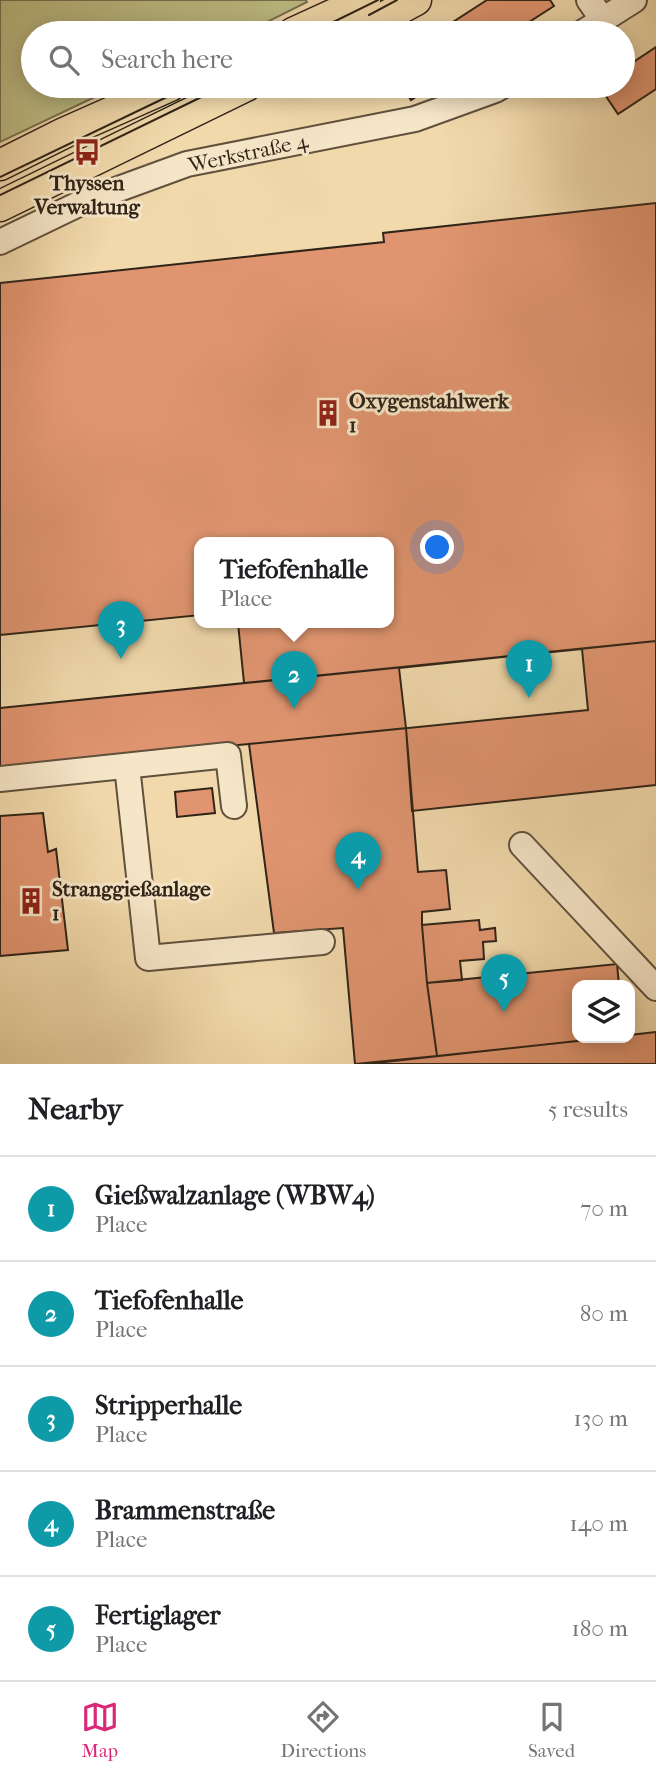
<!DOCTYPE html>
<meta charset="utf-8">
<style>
body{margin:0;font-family:"IM FELL French Canon",serif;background:#f2f2f2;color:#202124}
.controls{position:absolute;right:21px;bottom:21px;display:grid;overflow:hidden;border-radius:14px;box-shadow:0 4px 18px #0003}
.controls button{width:63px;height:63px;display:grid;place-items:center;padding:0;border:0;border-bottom:2px solid #e0e0e0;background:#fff;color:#202124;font:35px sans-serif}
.you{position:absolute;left:438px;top:548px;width:24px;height:24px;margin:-18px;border:5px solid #fff;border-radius:50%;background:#1a73e8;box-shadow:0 0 0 10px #1a73e833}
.badge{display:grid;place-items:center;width:46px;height:46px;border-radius:50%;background:#db2777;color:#fff;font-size:23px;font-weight:700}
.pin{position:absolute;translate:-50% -58px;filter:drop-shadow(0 2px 4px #0008)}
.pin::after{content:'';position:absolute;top:37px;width:24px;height:21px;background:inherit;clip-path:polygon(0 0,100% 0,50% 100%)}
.popup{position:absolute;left:194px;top:537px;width:200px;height:91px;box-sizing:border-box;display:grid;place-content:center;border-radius:14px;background:#fff;filter:drop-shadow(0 2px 5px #0005);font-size:23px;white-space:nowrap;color:#757577}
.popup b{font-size:26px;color:#202124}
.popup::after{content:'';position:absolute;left:50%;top:100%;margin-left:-14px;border:14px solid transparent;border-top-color:#fff}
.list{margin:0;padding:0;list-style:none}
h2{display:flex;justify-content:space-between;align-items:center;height:91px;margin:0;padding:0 28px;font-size:30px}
h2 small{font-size:23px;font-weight:400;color:#757577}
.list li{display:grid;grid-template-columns:46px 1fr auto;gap:21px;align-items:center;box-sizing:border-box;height:105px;padding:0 28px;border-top:2px solid #e0e0e0}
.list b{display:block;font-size:26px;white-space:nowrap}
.list p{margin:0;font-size:23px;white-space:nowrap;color:#757577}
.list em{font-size:23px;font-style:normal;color:#757577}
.icon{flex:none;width:38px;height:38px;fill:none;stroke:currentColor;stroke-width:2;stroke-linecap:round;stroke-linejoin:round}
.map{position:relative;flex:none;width:656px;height:1064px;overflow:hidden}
.search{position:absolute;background:#fff;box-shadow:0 4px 18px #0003;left:21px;right:21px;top:21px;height:77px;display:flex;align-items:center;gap:18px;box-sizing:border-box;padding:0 24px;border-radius:38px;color:#757577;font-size:26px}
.sheet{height:616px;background:#fff}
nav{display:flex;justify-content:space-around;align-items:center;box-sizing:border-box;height:98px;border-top:2px solid #e0e0e0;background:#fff;font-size:19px;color:#757577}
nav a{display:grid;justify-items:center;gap:4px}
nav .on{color:#db2777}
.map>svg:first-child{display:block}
</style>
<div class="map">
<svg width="656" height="1064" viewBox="0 0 656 1064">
<rect width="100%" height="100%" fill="#f1d9ab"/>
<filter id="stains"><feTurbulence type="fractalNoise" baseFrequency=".00286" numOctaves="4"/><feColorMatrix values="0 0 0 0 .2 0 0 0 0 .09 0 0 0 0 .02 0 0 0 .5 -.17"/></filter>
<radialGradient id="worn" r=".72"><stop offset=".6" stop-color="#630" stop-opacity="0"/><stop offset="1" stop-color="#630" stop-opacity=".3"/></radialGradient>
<path fill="#bebe86" stroke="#77714f" stroke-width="2" d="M0 0H306L307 2 245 33H33V86H118L0 142Z"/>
<path fill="#e09570" stroke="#302418" stroke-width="2" fill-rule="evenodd" d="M487 0H550L554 6 512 33H436Z
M656 47V89L618 114 599 86H623V69Z
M402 86H432L411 100Z
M656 203V641L0 708V283L384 242 383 233ZM200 543H388V623H200Z
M200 615V623H238L244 683 0 708V635Z
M656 641V785L412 811 406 728 399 668Z
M582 649 588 710 0 769V708Z
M406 728 418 872 446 870 450 909 422 912V925L427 983 437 1056 355 1064 343 928 274 933 249 744Z
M212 788 215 813 177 817 175 792Z
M43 813 48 852 56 849 68 950 0 956V816Z
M479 920 480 930 495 928 496 941 483 942 484 959 460 961 462 980 427 983 422 925Z
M617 964 619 985H577V1038H605L437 1056 427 983Z
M656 1032V1064H366L605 1038H630V1035Z"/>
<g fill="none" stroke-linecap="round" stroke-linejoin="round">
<defs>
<path id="minor" d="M589 0 603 20
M582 33 634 0
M0 242 83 202 187 164 415 119 495 90 502 86
M127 766 148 958 322 942
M0 779 228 755 234 806
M522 845 656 988"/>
<path id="major" d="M293 33 365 0
M355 33 416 0
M0 165 64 133 170 86
M0 206 246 86"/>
</defs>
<use href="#minor" stroke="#60513d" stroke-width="28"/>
<use href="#major" stroke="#302418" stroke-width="33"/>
<use href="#minor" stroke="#f6e6c8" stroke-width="24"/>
<use href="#major" stroke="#f1d9ab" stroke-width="30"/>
<path stroke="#302418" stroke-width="2" d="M369 15 397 0
M311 33 378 0
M0 177 171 95 196 86
M0 195 224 86"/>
</g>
<defs>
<symbol id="bus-bare" viewBox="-9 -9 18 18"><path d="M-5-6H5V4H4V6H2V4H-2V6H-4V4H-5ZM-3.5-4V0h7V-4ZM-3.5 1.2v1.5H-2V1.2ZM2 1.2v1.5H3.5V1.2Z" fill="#8f2418" stroke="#f6e6c8" stroke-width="2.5" paint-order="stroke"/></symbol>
<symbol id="building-bare" viewBox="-9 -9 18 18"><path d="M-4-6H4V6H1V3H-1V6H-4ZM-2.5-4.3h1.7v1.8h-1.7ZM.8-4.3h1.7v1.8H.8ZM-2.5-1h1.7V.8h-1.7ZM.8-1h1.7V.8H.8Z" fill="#8f2418" stroke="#f6e6c8" stroke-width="2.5" paint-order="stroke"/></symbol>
</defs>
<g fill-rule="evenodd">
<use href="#bus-bare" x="68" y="133" width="38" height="38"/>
<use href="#building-bare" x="309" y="394" width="38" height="38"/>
<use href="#building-bare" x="12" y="882" width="38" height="38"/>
</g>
<g text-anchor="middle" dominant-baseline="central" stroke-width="6" stroke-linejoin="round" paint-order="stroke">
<g font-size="21" fill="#302418" stroke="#f6e6c8">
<text transform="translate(248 153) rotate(-12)">Werkstraße 4</text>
</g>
<g font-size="21" font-weight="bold" fill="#302418" stroke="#f6e6c8" text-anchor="start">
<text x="87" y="183" text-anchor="middle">Thyssen<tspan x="87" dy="24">Verwaltung</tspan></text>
<text x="349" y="401">Oxygenstahlwerk<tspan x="349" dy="24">1</tspan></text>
<text x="52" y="889">Stranggießanlage<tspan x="52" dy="24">1</tspan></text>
</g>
</g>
<rect width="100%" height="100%" filter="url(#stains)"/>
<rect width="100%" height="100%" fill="url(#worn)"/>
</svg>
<div class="controls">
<button><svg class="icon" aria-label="layers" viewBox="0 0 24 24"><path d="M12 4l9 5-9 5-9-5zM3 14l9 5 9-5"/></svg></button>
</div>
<div class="you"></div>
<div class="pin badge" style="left:529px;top:698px;background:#0f9aa8">1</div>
<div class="pin badge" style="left:294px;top:709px;background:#0f9aa8">2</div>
<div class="popup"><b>Tiefofenhalle</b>Place</div>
<div class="pin badge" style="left:121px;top:659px;background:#0f9aa8">3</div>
<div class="pin badge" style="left:358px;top:890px;background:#0f9aa8">4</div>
<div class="pin badge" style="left:504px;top:1012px;background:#0f9aa8">5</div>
<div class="search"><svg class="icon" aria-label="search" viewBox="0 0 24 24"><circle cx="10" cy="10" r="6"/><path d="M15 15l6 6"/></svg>Search here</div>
</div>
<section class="sheet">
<h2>Nearby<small>5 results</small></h2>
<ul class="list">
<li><span class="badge" style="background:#0f9aa8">1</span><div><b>Gießwalzanlage (WBW4)</b><p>Place</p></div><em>70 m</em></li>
<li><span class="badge" style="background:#0f9aa8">2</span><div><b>Tiefofenhalle</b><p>Place</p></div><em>80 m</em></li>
<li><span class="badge" style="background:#0f9aa8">3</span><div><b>Stripperhalle</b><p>Place</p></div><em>130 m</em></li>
<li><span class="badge" style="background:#0f9aa8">4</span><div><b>Brammenstraße</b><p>Place</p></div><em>140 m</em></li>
<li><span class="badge" style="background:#0f9aa8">5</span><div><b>Fertiglager</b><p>Place</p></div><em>180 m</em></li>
</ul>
</section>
<nav>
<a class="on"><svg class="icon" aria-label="map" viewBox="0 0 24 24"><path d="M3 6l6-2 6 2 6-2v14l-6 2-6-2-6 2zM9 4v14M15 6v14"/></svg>Map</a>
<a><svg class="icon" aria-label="directions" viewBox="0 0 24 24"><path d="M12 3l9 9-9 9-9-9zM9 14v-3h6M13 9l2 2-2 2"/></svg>Directions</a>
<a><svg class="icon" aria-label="saved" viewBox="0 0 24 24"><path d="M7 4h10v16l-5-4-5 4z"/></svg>Saved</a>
</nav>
